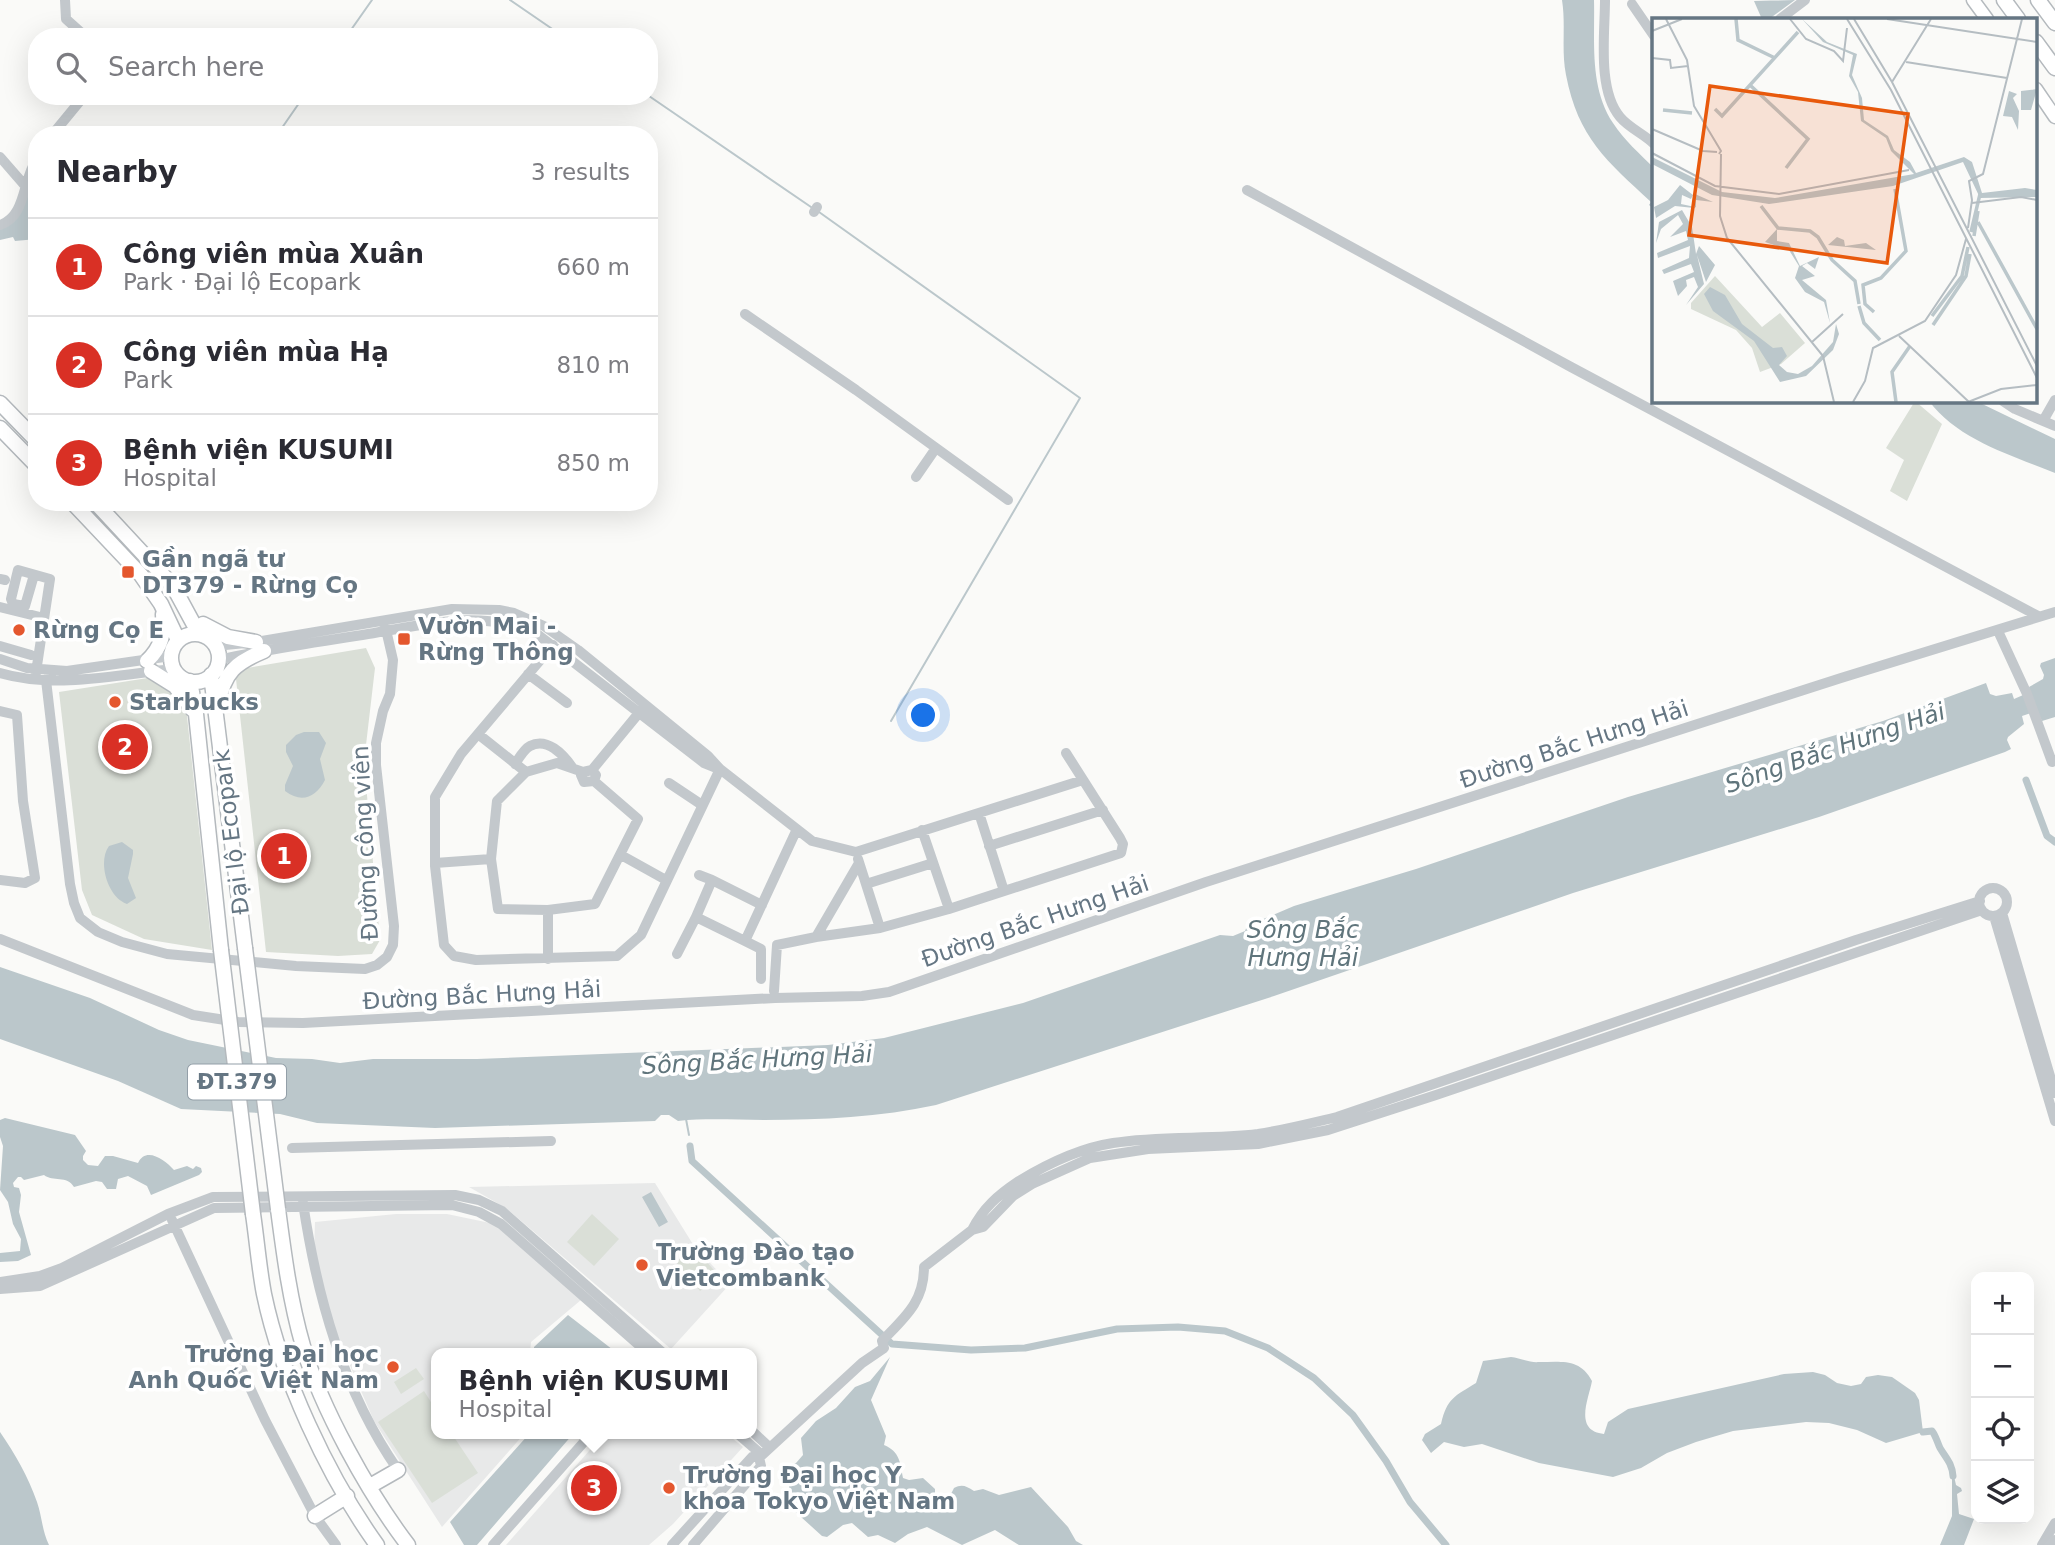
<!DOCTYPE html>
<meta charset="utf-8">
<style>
body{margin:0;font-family:"DejaVu Sans",sans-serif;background:#f2f2f3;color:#2b2b33}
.controls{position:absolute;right:21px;bottom:21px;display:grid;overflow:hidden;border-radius:14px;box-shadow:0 7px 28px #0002}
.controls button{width:63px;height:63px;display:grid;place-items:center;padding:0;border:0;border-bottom:2px solid #e1e1e2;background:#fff;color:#2b2b33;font:35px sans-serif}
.you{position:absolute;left:924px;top:716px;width:24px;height:24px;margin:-18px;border:5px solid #fff;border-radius:50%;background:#1a73e8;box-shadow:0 0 0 10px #1a73e833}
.badge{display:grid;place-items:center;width:46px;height:46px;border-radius:50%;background:#d93025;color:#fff;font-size:23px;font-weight:700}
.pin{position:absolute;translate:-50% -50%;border:4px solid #fff;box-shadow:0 2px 7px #0006}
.popup{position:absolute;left:431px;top:1348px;width:326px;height:91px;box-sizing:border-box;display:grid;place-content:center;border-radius:14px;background:#fff;filter:drop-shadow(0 2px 5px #0005);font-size:23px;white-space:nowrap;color:#7c7c81}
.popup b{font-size:26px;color:#2b2b33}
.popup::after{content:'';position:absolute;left:50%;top:100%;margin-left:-14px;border:14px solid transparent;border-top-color:#fff}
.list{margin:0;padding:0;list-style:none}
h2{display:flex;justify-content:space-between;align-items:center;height:91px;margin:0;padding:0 28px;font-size:30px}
h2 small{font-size:23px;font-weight:400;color:#7c7c81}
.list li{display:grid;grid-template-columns:46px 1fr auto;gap:21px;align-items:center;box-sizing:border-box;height:98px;padding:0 28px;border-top:2px solid #e1e1e2}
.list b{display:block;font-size:26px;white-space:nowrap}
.list p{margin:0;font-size:23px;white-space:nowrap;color:#7c7c81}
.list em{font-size:23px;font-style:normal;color:#7c7c81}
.icon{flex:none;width:38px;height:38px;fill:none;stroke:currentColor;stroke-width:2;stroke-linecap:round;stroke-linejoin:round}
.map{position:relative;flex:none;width:2055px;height:1545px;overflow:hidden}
.search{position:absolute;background:#fff;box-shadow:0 7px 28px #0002;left:28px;top:28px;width:630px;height:77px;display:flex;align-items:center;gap:18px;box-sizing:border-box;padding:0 24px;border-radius:28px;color:#7c7c81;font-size:26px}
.panel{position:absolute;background:#fff;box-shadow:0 7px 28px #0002;left:28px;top:126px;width:630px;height:385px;border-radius:28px}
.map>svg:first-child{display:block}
</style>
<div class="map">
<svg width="2055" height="1545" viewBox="0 0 2055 1545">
<rect width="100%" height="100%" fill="#fafaf8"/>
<path fill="#e8e9e9" d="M655 1183 694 1246 730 1284 671 1349 506 1208 469 1187Z
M396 1214H447L495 1224 581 1300 531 1342 530 1353H436V1434H524L442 1527 374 1421 333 1326 314 1252 315 1222Z
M604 1434H727L743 1447 673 1524 649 1545H506Z"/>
<path fill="#dadfd7" d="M1915 401 1942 424 1907 501 1890 491 1904 460 1886 448Z
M366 648 375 668 364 762 380 940 372 954 338 956 266 952 235 670Z
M154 677 169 684 186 707 212 950 144 939 92 915 82 890 59 692Z
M592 1214 619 1239 594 1266 567 1242Z
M694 1247 719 1276 700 1291 676 1262Z
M416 1368 424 1379 401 1394 394 1382Z
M424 1391 436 1410V1434H452L478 1473 432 1503 378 1422Z"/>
<path fill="#bbc7cb" d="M1562 0H1594C1595 41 1589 87 1613 123 1624 140 1640 154 1654 168V209L1649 205 1651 202C1607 161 1578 138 1566 75 1561 50 1566 25 1562 0Z
M1795 0 1769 19 1761 17 1754 1Z
M33 194 37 196V239L15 241 13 237 0 240V228L28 196Z
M1929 401H1976L2055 439V473C2011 455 1958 440 1929 401Z
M2055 658V717L2042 721 2037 711 2022 716 2024 724 2008 737 2007 740 2011 749 2005 752 1819 817 1573 893 1274 996 936 1105C881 1117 821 1120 764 1120 735 1120 707 1118 678 1121L669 1115H661L655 1121 435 1128 317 1123 280 1114 181 1109 118 1081 0 1039V967L90 998 159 1030 188 1040 276 1058 312 1059 340 1063 373 1059H477L828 1045 884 1038 1023 1003 1220 935 1233 936 1245 931 1247 926 1294 906 1416 869 1628 797 1883 721 1986 683 1990 694 1996 696 2012 693 2014 699 2030 692 2029 687 2043 679 2044 675 2040 666 2041 663Z
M304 732H319L326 743 320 759 325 780C316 797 302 804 285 791V785L293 766 286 752V745L296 735Z
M122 842 133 850V854L128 878 136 898 127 904C108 898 97 862 109 846Z
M5 1118 75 1135 86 1151 83 1156V1160L88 1165 98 1166 105 1156H113L138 1163C146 1146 165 1160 174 1170L187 1166 193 1169 196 1166 201 1168 202 1172 199 1175 151 1195 147 1186 128 1176 118 1179 116 1189H107L102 1182 96 1181 74 1187C67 1175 53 1182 44 1175L24 1180 21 1177H18L13 1183 14 1187 19 1188 21 1195 19 1212 31 1255 18 1261 0 1262V1253L20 1251 21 1239 13 1224 8 1202 0 1190 3 1146 0 1137V1120Z
M651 1192 668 1222 659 1227 642 1197Z
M568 1315 617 1353H534V1347Z
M890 1357 871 1400 886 1436 884 1445C900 1452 900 1462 903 1478L909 1480 923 1478 935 1489V1494L942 1498 950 1496 954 1488C962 1484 966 1486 974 1491L983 1489 999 1495 1031 1487 1068 1527 1076 1541 1083 1545H1019L995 1530 962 1545 927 1527 908 1534 895 1543 878 1535 868 1537 852 1523 843 1525 827 1537 822 1536 790 1507 788 1467 796 1463 803 1455 801 1438 816 1421 836 1408 855 1387 870 1381Z
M1511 1357C1520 1358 1530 1363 1539 1362 1561 1362 1580 1358 1592 1381 1589 1398 1573 1431 1604 1434L1608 1422 1628 1409 1784 1374 1813 1372 1825 1375 1837 1383 1851 1386 1861 1384 1866 1377 1878 1375 1892 1377 1915 1393 1919 1400 1923 1432 1886 1443 1857 1430 1829 1423 1806 1422 1733 1431 1696 1442 1667 1453 1641 1468 1613 1477 1539 1463 1482 1444 1464 1447 1444 1442 1431 1453 1422 1440 1425 1434 1441 1424C1447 1398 1455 1396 1476 1383L1483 1361Z
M0 1432C15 1454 28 1476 37 1502 42 1516 42 1531 49 1545H0Z
M529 1434H573L477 1545H464L450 1522Z
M1954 1476 1956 1485 1961 1488 1962 1491 1957 1494 1959 1514 1974 1519 1964 1545H1940L1952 1516V1477Z"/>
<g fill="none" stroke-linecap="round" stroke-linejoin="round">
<path stroke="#bbc7cb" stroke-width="2" d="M510 0 564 37
M346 37 372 0
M649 96 811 207
M277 135 304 96
M819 212 1080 398 891 721
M686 1119 689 1135"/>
<path stroke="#bbc7cb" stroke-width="7" d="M2026 780 2047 836 2055 842
M690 1146 692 1161 892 1344 971 1350 1025 1348 1117 1329 1178 1327 1225 1331 1268 1348 1314 1378 1353 1415 1386 1461 1410 1502 1446 1545
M1923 1432 1932 1431C1936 1436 1937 1442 1940 1448 1946 1458 1952 1463 1953 1476"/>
<defs>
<path id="major" d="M1973 0 1987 19
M2036 89 2055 117"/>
<path id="highway" d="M2004 0 2018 19
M2038 0 2055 23
M2036 42 2055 68
M0 403 37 441
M0 428 37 466
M72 502 141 575 161 604 178 640
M95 502 173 586 199 634
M203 624 228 637 256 642
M171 658a24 24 0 1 1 48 0a24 24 0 1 1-48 0Z
M147 661C162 647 164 634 163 614
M151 671 175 686 193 710
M211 675 245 948
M190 681 196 714 221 950
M218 703C225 672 235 663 264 651
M278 1209C284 1255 290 1301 303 1346 321 1408 369 1494 408 1545
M253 1214C257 1241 259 1268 264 1294 281 1376 328 1477 377 1545
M370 1486 398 1470
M315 1516 347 1496"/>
</defs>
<use href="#major" stroke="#b5babe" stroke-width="15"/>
<use href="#highway" stroke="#b4b9bd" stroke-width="17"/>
<path stroke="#c3c8cc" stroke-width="10" d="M65 0 66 19 86 37
M1605 0C1605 33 1597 90 1620 117 1629 128 1644 134 1654 144
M1632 4 1654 36
M1780 19 1805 0
M52 135 80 101 79 96
M0 157 27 188 37 193
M1247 190 1571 367 2038 616
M814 212 817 207
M0 225C27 216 22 179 37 159
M745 314 856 390 1008 500
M2003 401 2015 409 2055 426
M2043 421 2055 400
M916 477 936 448
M34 575 25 606 13 604 11 599 18 570 50 579 35 679
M0 579 5 580
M0 607 44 618
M1998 631 2027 694 2052 762 2055 760
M553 645 461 754 435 797V866L444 945 454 956 476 960 617 956 641 935 720 769
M0 646 31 655
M215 646 256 642 452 609 499 610 514 613 544 626 578 650 708 756 720 769 812 841 856 852
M0 659 27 668 67 671 171 656
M218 660C268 649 318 642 368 634 425 625 481 608 537 634L704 763 719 769
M53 671 46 680 70 884 74 903 80 918 98 932 122 942 167 954 296 966 365 969 377 965 387 957 393 945 394 926 376 765V743L383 711 390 694 393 660 384 621
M0 673C54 689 118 675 173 669
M528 674 567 703
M0 711 17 715 23 801 35 878 25 883 0 880
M478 734 526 772 497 801 491 859
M515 764C519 758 524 749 530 746 547 737 563 754 572 767
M592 770 643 708
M526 772 557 763 583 772 592 770 596 775 594 781 584 782 581 775 583 772
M669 783 702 805
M979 813 1004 891
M922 830 949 909
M989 846 1103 810
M856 852 1083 780
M621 855 666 880
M858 859 880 928
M435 863 491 859 498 909 548 910 595 904 638 819 594 781
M859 863 816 937 880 928 949 909 1121 853 1123 844 1120 838 1066 753
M712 880 762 905
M866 884 933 863
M1979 902a14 14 0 1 1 28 0a14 14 0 1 1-28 0Z
M548 910V959
M2002 913 2055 1093
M1994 916 2055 1121
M696 917 712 880 699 875
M0 939 193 1015 238 1022 303 1023 775 998 862 996 889 992 1206 882 1841 678 2055 612
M745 941 761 949V979
M677 954 696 917 745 941 797 829
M774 991 777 945 816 937
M292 1148 551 1141
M303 1203C317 1297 343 1391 398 1470
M172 1220 265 1420 315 1516 336 1545
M972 1230C983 1208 998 1195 1019 1181 1047 1164 1080 1148 1113 1143 1161 1135 1210 1140 1258 1134 1284 1130 1311 1123 1337 1117L1856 940 1980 901
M0 1282 40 1276 62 1268 168 1214 213 1197 455 1195 479 1200 502 1211 663 1353
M0 1289 40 1286 214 1208 452 1205 479 1212 501 1224 648 1353
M752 1431 769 1447
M738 1434 762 1455
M493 1545 591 1434
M672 1545 752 1457 762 1455 862 1363 884 1348 882 1341C905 1317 924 1302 924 1267L972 1230 983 1227 1013 1196 1032 1184 1090 1158 1148 1149 1258 1144 1328 1130 1436 1095 1982 910
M693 1545 761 1466 759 1457
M2042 1545 2055 1523
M2052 1545 2055 1540"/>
<use href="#major" stroke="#fff" stroke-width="12"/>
<use href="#highway" stroke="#fff" stroke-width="14"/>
<defs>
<path id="highway-bridge" d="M245 948 278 1209
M221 950 253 1214"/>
</defs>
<use href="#highway-bridge" stroke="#b4b9bd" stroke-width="17" stroke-linecap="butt"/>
<use href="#highway-bridge" stroke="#fff" stroke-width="14"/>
</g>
<g fill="#e4572e" stroke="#fff" stroke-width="2.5">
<rect x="121" y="565" width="14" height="14" rx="3.5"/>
<circle cx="19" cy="630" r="7"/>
<rect x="397" y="632" width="14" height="14" rx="3.5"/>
<circle cx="115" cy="702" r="7"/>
<circle cx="642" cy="1265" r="7"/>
<circle cx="393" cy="1367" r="7"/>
<circle cx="669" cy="1488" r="7"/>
</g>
<g text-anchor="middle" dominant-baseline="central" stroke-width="7" stroke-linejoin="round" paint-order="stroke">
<rect fill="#fff" stroke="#939fa8" stroke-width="2" x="188" y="1064.5" width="98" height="35" rx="5"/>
<g font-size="21" font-weight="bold" fill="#657683">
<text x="237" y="1082">ĐT.379</text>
</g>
<g font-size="23" font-weight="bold" fill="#657683" stroke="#fff" text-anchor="start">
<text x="142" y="559">Gần ngã tư<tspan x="142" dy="26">DT379 - Rừng Cọ</tspan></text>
<text x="418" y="626">Vườn Mai -<tspan x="418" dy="26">Rừng Thông</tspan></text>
<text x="33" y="630">Rừng Cọ E</text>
<text x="129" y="702">Starbucks</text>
<text x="656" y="1252">Trường Đào tạo<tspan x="656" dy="26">Vietcombank</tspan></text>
<text x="379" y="1354" text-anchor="end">Trường Đại học<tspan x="379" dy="26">Anh Quốc Việt Nam</tspan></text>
<text x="683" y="1475">Trường Đại học Y<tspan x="683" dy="26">khoa Tokyo Việt Nam</tspan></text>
</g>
<g font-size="23" fill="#657683" stroke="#fff">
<text transform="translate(1574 744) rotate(-18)">Đường Bắc Hưng Hải</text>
<text transform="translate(231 832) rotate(-97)">Đại lộ Ecopark</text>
<text transform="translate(365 843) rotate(-93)">Đường công viên</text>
<text transform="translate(1035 921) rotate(-19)">Đường Bắc Hưng Hải</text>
<text transform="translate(482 995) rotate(-3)">Đường Bắc Hưng Hải</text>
</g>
<g font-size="24" font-style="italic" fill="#60757c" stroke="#fff">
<text transform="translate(1835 748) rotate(-19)">Sông Bắc Hưng Hải</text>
<text x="1303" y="930">Sông Bắc<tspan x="1303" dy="28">Hưng Hải</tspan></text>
<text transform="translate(757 1060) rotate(-3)">Sông Bắc Hưng Hải</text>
</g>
</g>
<g transform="translate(1652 18)">
<rect width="385" height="385" fill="#fafaf8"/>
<path d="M63 258 110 309 128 295 153 325 129 346 108 354 100 330 84 312 39 291V285Z" fill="#dadfd7"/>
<path d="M150 1 175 24 205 36 200 57 210 80 212 102 236 118 242 132 258 144 264 155 312 139 320 144 330 175 373 170 385 172V179L328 180 311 144 241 168 117 186 60 177 0 146V139L70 174 123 180 262 156 239 133 234 120 209 103 206 74 197 58 201 37 171 24ZM385 71 379 92H369V73ZM357 73 365 76 361 80 367 93 366 112 360 99 351 98ZM28 167 41 177 39 181 30 177 29 186 43 189V176L61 184 44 182V189L42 190 23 188 4 200 2 189 16 182ZM30 192 40 209 44 236 47 228 63 247 54 264 45 237 52 266 34 287 46 269 42 259 34 262 35 268 26 278 21 263 42 254 39 246 12 256 10 252 37 240 38 228 6 240 5 235 36 222 34 213 18 219 31 206 26 197 9 211 4 225 7 204ZM125 211V223L137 225 148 248 167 239 163 251 155 245 150 248 163 258 150 262 174 282 178 305 172 284 153 274 143 260 147 248 137 232 113 224ZM185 219 192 222 193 228 214 225 224 232 176 227ZM58 269 73 277 90 306 121 330 130 329 135 338 127 347 135 354 146 356 160 348 181 324 184 306 187 316 181 332 154 358 128 364 102 323 61 293 52 276Z" fill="#bbc7cb"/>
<path fill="none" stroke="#bbc7cb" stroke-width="3.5" d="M84 1 86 22 123 40M99 68 156 121 134 150M63 91 70 98 146 14M11 92 40 95M109 188 126 210 158 213 166 219 180 242 203 263 207 286M326 204 385 311M319 214 328 176M322 218 326 193M207 288 212 305 228 322M222 294 213 286 211 267 229 260 254 233 243 171M280 298 310 258 316 229M281 307 314 258 318 236M244 384 240 354 258 328"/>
<path fill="none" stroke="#b5bdc2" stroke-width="2" d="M14 1 35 42 42 88 69 133 67 136M138 1 154 21 182 33 191 43 195 10M195 1 239 72 385 360M202 1 240 64 385 348M235 1 385 24M0 13 30 1M0 40 18 42 19 50 36 48M254 44 355 60M240 64 279 1M0 111 51 133 65 134M0 135 63 168 127 176 257 152M69 136 68 198 75 220 171 338 182 384M320 185 369 179 385 182M316 210 320 182 317 163 331 156 370 1M247 318 317 384M160 324 191 296M201 384 213 363 221 330 273 303 304 257 314 221M316 384 349 371 385 367"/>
<path fill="#e8590c" fill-opacity="0.15" stroke="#e8590c" stroke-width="3.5" d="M58 68 256 96 235 245 37 217Z"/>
<rect width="385" height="385" fill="none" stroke="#657683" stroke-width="3.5"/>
</g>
</svg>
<div class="controls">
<button>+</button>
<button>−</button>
<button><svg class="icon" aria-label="locate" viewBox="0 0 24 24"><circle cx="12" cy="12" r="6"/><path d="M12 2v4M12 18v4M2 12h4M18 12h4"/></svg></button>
<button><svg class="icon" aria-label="layers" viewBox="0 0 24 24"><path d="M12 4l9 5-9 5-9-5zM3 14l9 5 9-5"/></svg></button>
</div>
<div class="you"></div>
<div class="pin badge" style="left:284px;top:856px">1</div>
<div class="pin badge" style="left:125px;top:747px">2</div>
<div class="pin badge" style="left:594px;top:1488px">3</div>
<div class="popup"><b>Bệnh viện KUSUMI</b>Hospital</div>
<div class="search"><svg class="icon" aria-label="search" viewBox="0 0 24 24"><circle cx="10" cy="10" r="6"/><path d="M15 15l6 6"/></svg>Search here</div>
<section class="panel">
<h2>Nearby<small>3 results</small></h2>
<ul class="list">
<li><span class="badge">1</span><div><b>Công viên mùa Xuân</b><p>Park · Đại lộ Ecopark</p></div><em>660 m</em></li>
<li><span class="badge">2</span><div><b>Công viên mùa Hạ</b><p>Park</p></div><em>810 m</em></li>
<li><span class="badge">3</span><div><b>Bệnh viện KUSUMI</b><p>Hospital</p></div><em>850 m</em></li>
</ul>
</section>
</div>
